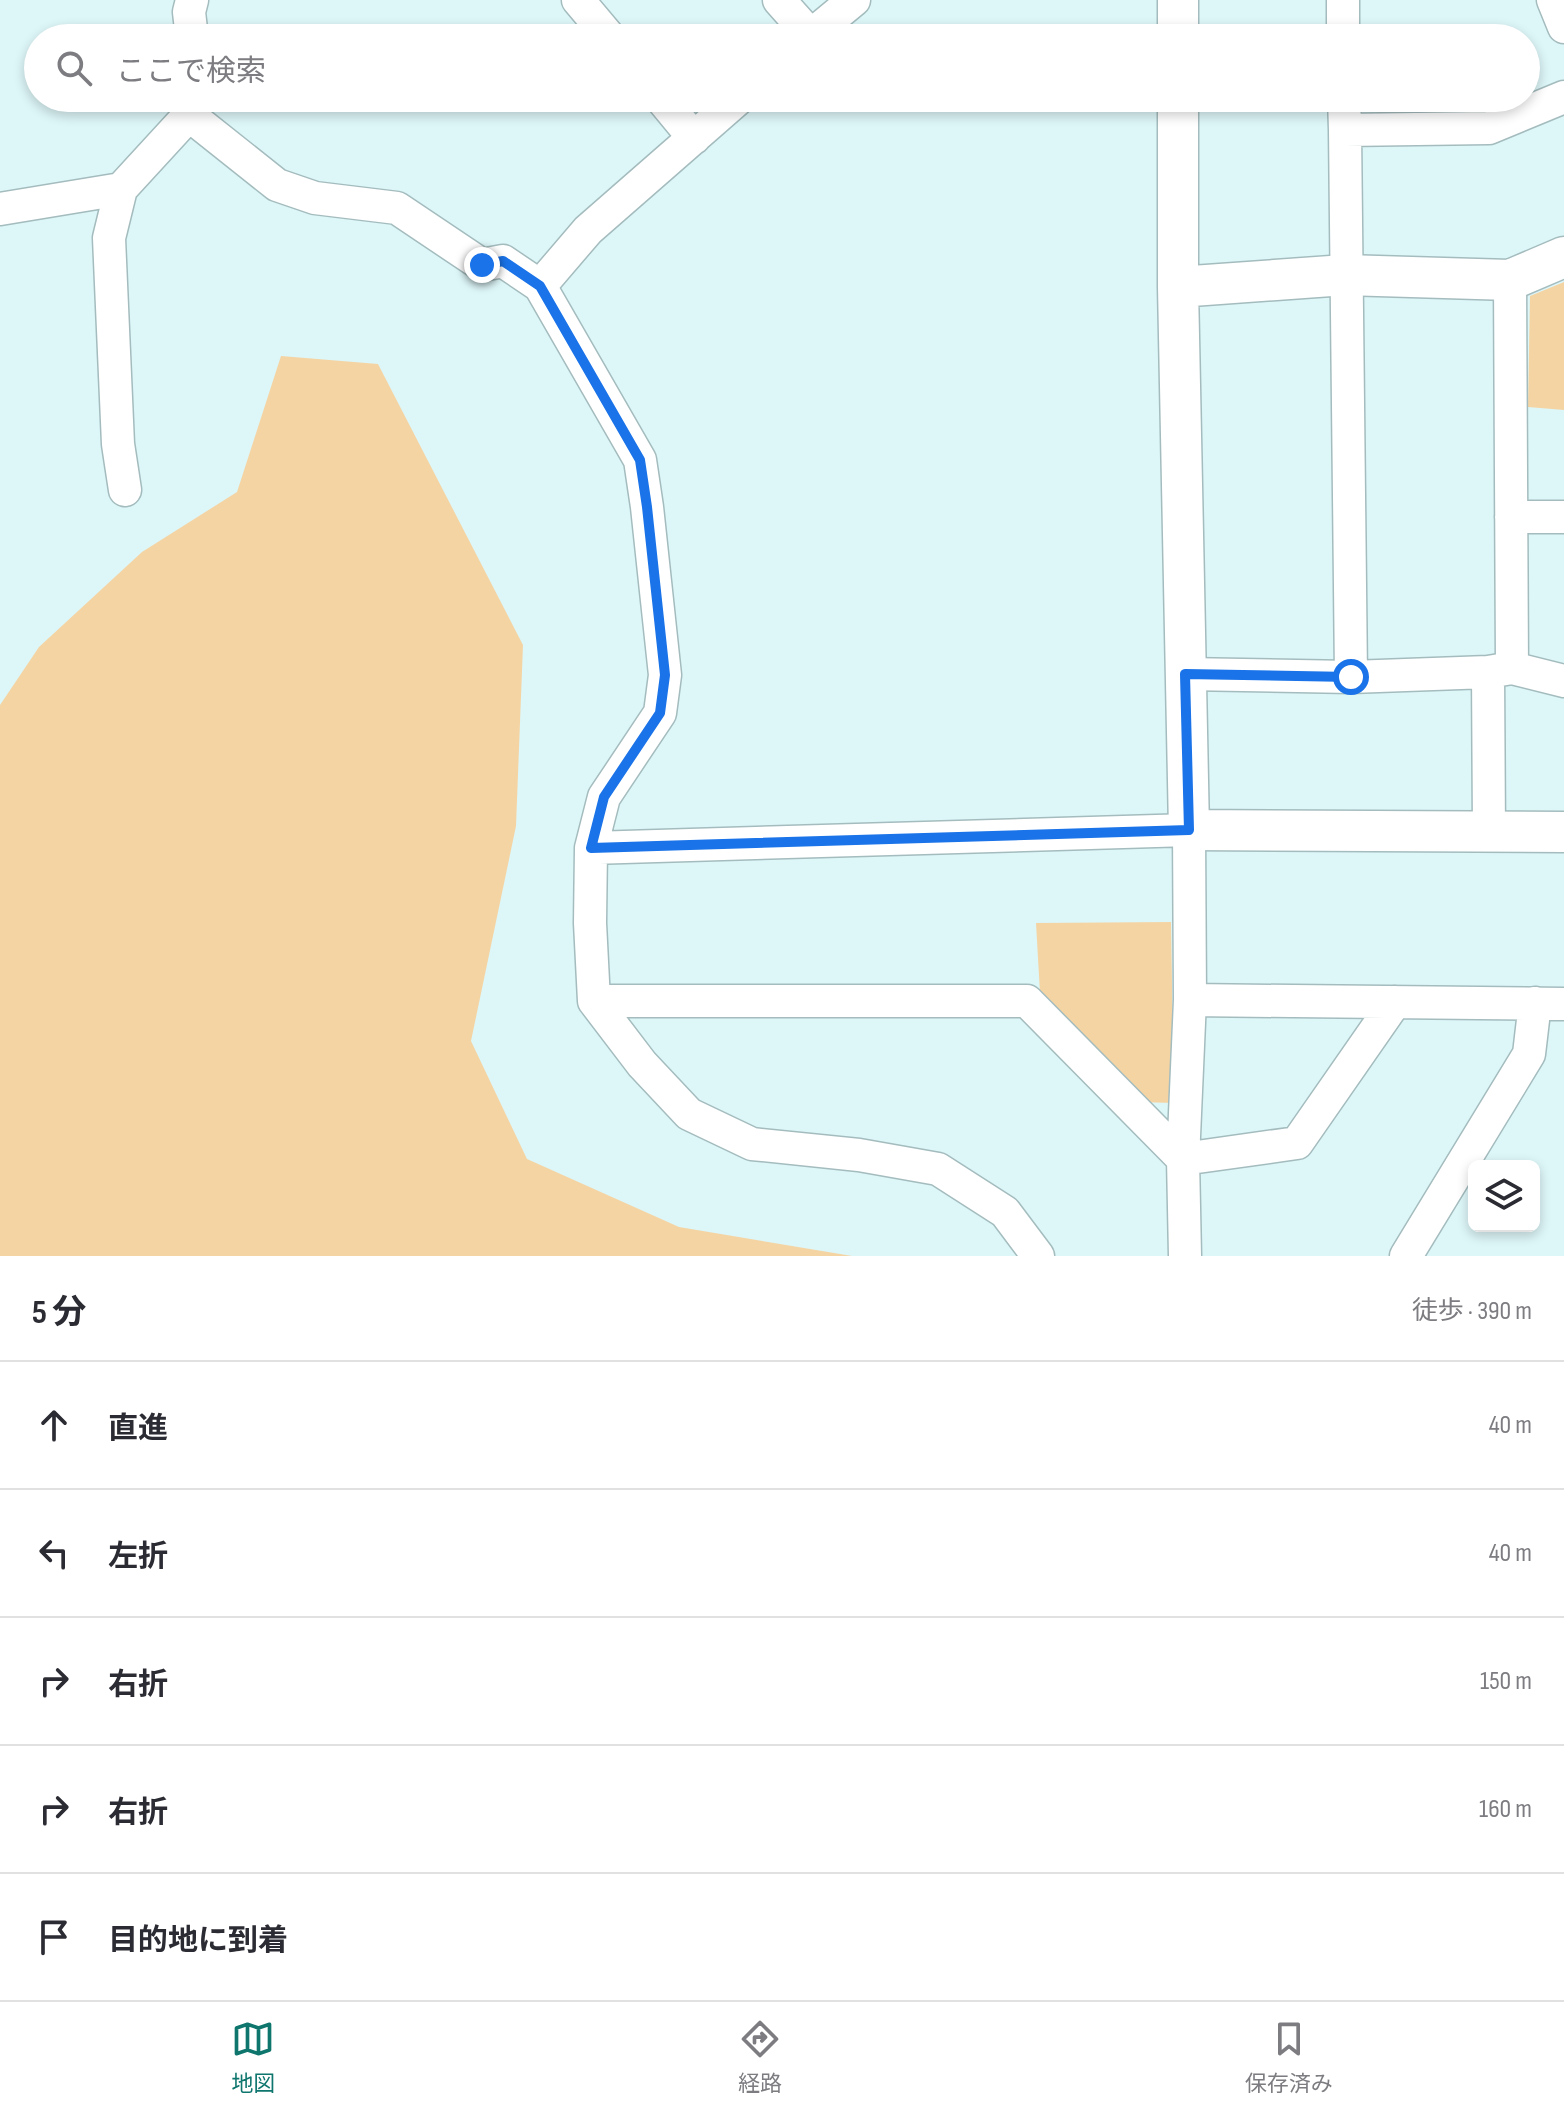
<!DOCTYPE html>
<html lang="ja">
<meta charset="utf-8">
<style>
body{margin:0;font-family:"Sofia Sans Condensed","Noto Sans JP",sans-serif;background:#f7f7f7;color:#2b2b33}
.controls{position:absolute;right:24px;bottom:24px;display:grid;overflow:hidden;border-radius:12px;box-shadow:0 4px 12px #0003}
.controls button{width:72px;height:72px;display:grid;place-items:center;padding:0;border:0;border-bottom:2px solid #e1e1e2;background:#fff;color:#2b2b33;font:40px sans-serif}
.stop{position:absolute;width:24px;height:24px;margin:-18px;border:6px solid #1a73e8;border-radius:50%;background:#fff}
.stop.end{background:#1a73e8;border-color:#fff;box-shadow:0 2px 8px #0008}
.list{margin:0;padding:0;list-style:none}
h2{display:flex;justify-content:space-between;align-items:center;height:104px;margin:0;padding:0 32px;font-size:34px}
h2 small{font-size:26px;font-weight:400;color:#7c7c81}
.list li{display:grid;grid-template-columns:52px 1fr auto;gap:24px;align-items:center;box-sizing:border-box;height:128px;padding:0 32px;border-top:2px solid #e1e1e2}
.list b{display:block;font-size:30px;white-space:nowrap}
.list em{font-size:26px;font-style:normal;color:#7c7c81}
.icon{flex:none;width:44px;height:44px;fill:none;stroke:currentColor;stroke-width:2;stroke-linecap:round;stroke-linejoin:round}
.map{position:relative;flex:none;width:1564px;height:1256px;overflow:hidden}
.search{position:absolute;background:#fff;box-shadow:0 4px 12px #0003;left:24px;right:24px;top:24px;height:88px;display:flex;align-items:center;gap:20px;box-sizing:border-box;padding:0 28px;border-radius:44px;color:#7c7c81;font-size:30px}
.sheet{height:744px;background:#fff}
nav{display:flex;justify-content:space-around;align-items:center;box-sizing:border-box;height:112px;border-top:2px solid #e1e1e2;background:#fff;font-size:22px;color:#7c7c81}
nav a{display:grid;justify-items:center;gap:4px}
nav .on{color:#0f766e}
.map>svg:first-child{display:block}
</style>
<div class="map">
<svg width="1564" height="1256" viewBox="0 0 1564 1256">
<rect width="100%" height="100%" fill="#ddf6f8"/>
<path fill="#f5d4a4" d="M1564 282V410L1528 407 1530 296Z
M281 356 378 364 523 645 516 826 471 1041 527 1159 679 1227 852 1256H0V705L39 647 142 552 237 492Z
M1171 922 1174 1103 1137 1102 1040 993 1036 923Z"/>
<g fill="none" stroke-linecap="round" stroke-linejoin="round">
<defs>
<path id="minor" d="M578 0 610 38
M779 0 811 36
M1343 0V38
M1553 0 1564 27
M192 38 189 12 192 0
M808 38 854 0
M661 98 694 138
M1344 98 1345 130 1489 128 1564 97
M189 115 277 185 315 198 397 208 482 265 503 261 540 286 640 460 647 507 665 675 660 713 604 797 591 848 590 923 594 1001 642 1064 689 1114 752 1144 859 1155 938 1169 1005 1212 1038 1256
M1345 130 1351 677
M0 209 121 189
M1510 280 1512 668
M540 286 588 230 739 98
M125 490 118 444 109 238 121 189 189 115 196 98
M1511 517H1564
M1488 672 1489 832
M1185 674 1351 677 1488 672 1512 668 1564 681
M591 848 1189 830 1190 1000 1183 1159 1185 1256
M1190 1000 1564 1004
M594 1001H1027L1183 1159 1297 1143 1395 1002
M1406 1256 1529 1054 1535 1003"/>
<path id="tertiary" d="M1178 38V0
M1178 98V287L1189 830 1564 832
M1178 287 1345 275 1510 280 1564 257"/>
</defs>
<use href="#minor" stroke="#a4bcbe" stroke-width="35"/>
<use href="#tertiary" stroke="#a4bcbe" stroke-width="43"/>
<use href="#minor" stroke="#fff" stroke-width="32"/>
<use href="#tertiary" stroke="#fff" stroke-width="40"/>
</g>
<g fill="none" stroke-linecap="round" stroke-linejoin="round">
<path stroke="#1a73e8" stroke-width="10" d="M482 265 503 261 540 286 640 460 647 507 665 675 660 713 604 797 591 848 1189 830 1185 674 1351 677"/>
</g>
</svg>
<div class="controls">
<button><svg class="icon" aria-label="layers" viewBox="0 0 24 24"><path d="M12 4l9 5-9 5-9-5zM3 14l9 5 9-5"/></svg></button>
</div>
<div class="stop" style="left:1351px;top:677px"></div>
<div class="stop end" style="left:482px;top:265px"></div>
<div class="search"><svg class="icon" aria-label="search" viewBox="0 0 24 24"><circle cx="10" cy="10" r="6"/><path d="M15 15l6 6"/></svg>ここで検索</div>
</div>
<section class="sheet">
<h2>5 分<small>徒歩 · 390 m</small></h2>
<ul class="list">
<li><svg class="icon" aria-label="ahead" viewBox="0 0 24 24"><path d="M12 20V5M6 11l6-6 6 6"/></svg><div><b>直進</b></div><em>40 m</em></li>
<li><svg class="icon" aria-label="left" viewBox="0 0 24 24"><path d="M17 20v-9H6M10 6l-5 5 5 5"/></svg><div><b>左折</b></div><em>40 m</em></li>
<li><svg class="icon" aria-label="right" viewBox="0 0 24 24"><path d="M7 20v-9h11M14 6l5 5-5 5"/></svg><div><b>右折</b></div><em>150 m</em></li>
<li><svg class="icon" aria-label="right" viewBox="0 0 24 24"><path d="M7 20v-9h11M14 6l5 5-5 5"/></svg><div><b>右折</b></div><em>160 m</em></li>
<li><svg class="icon" aria-label="arrive" viewBox="0 0 24 24"><path d="M6 21V4h12l-3 4 3 4H6"/></svg><div><b>目的地に到着</b></div></li>
</ul>
</section>
<nav>
<a class="on"><svg class="icon" aria-label="map" viewBox="0 0 24 24"><path d="M3 6l6-2 6 2 6-2v14l-6 2-6-2-6 2zM9 4v14M15 6v14"/></svg>地図</a>
<a><svg class="icon" aria-label="directions" viewBox="0 0 24 24"><path d="M12 3l9 9-9 9-9-9zM9 14v-3h6M13 9l2 2-2 2"/></svg>経路</a>
<a><svg class="icon" aria-label="saved" viewBox="0 0 24 24"><path d="M7 4h10v16l-5-4-5 4z"/></svg>保存済み</a>
</nav>
